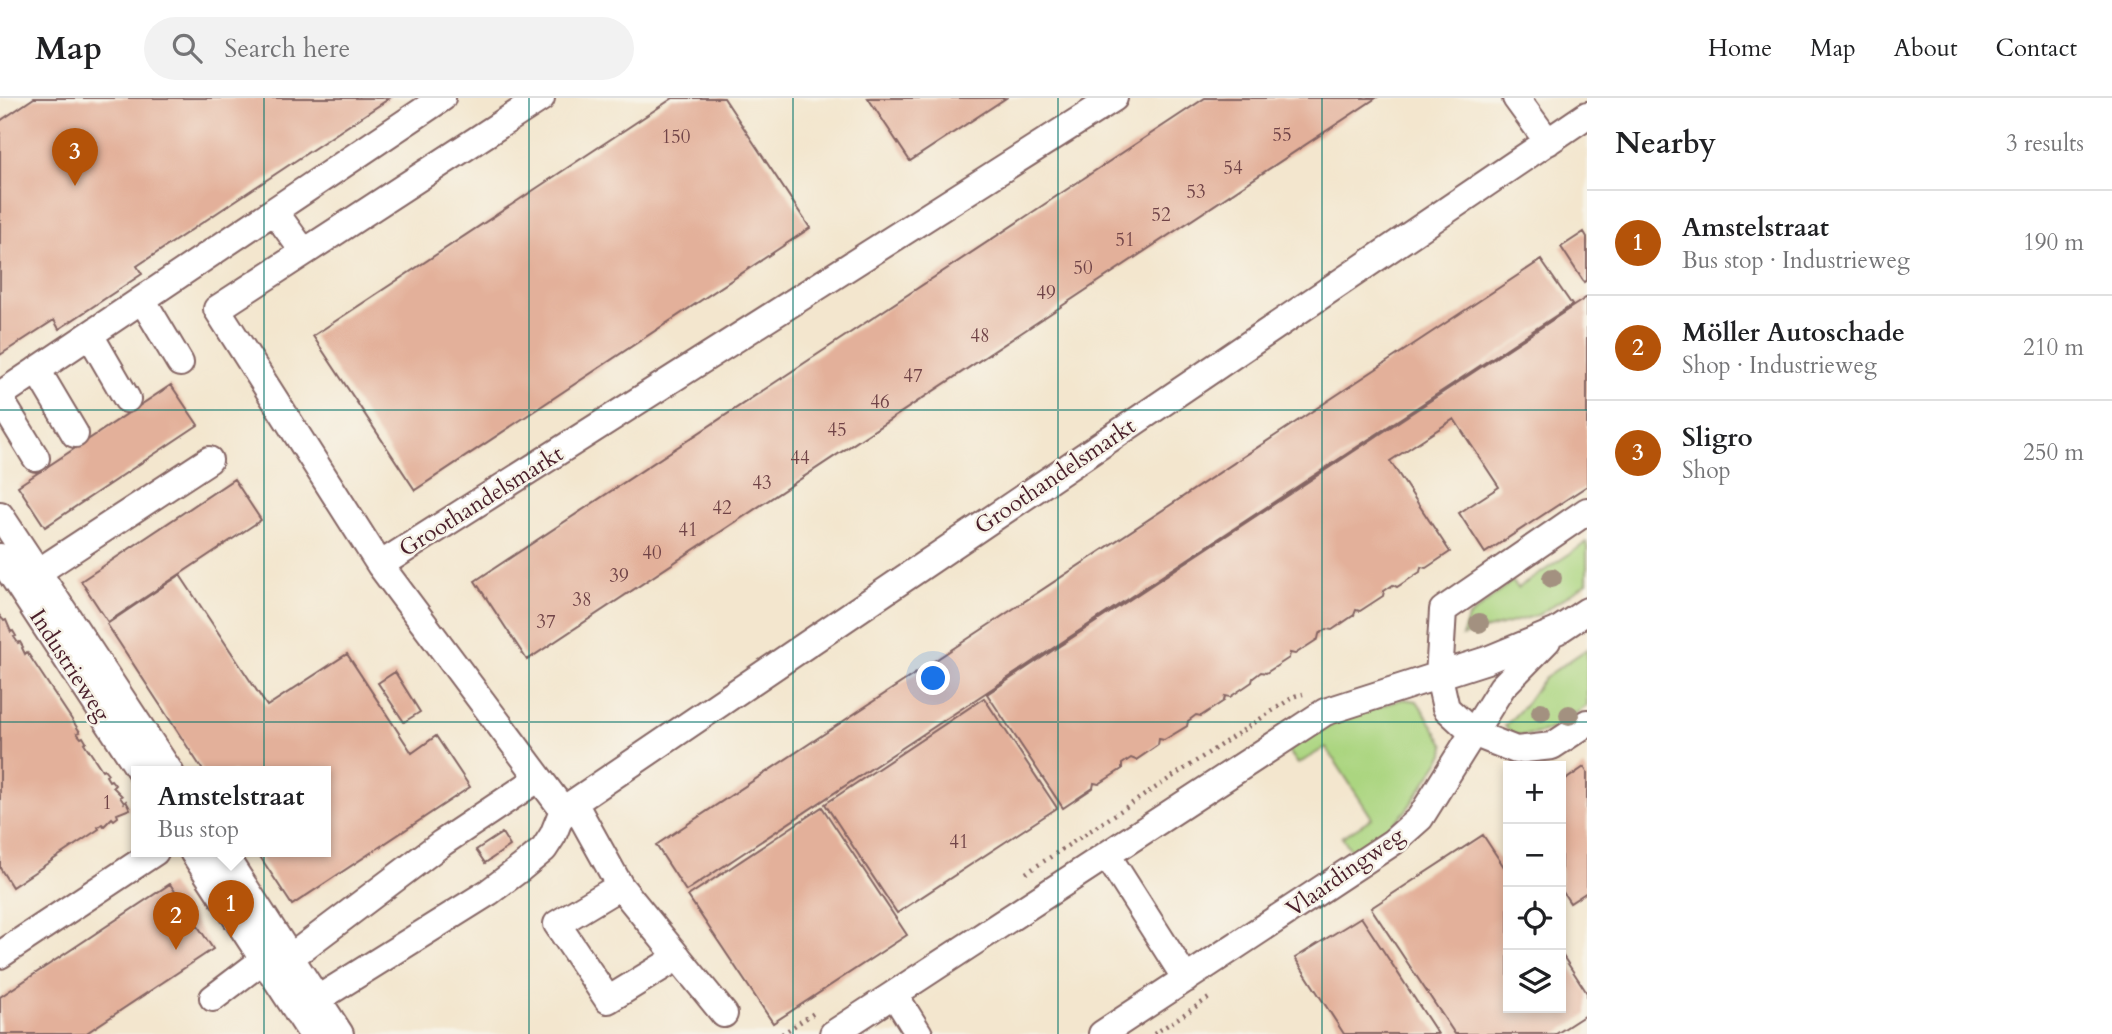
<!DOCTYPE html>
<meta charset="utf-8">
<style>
body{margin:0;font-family:Cardo,serif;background:#f2f2f2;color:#202124}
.controls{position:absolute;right:21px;bottom:21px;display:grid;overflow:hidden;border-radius:0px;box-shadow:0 4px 10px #0003}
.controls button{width:63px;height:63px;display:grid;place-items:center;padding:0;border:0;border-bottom:2px solid #e0e0e0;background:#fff;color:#202124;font:35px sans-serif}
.you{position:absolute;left:934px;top:581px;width:24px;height:24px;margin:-18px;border:5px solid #fff;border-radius:50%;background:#1a73e8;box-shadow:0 0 0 10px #1a73e833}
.badge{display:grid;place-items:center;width:46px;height:46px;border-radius:50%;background:#b45309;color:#fff;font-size:23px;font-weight:700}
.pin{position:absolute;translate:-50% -58px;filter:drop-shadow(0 2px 4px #0008)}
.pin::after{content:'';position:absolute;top:37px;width:24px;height:21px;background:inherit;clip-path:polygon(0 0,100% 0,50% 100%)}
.popup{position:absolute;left:131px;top:668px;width:200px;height:91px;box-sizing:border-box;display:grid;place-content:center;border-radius:0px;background:#fff;filter:drop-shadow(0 2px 5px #0005);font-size:23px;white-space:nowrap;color:#757577}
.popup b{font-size:26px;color:#202124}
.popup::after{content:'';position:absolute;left:50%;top:100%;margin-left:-14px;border:14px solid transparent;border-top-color:#fff}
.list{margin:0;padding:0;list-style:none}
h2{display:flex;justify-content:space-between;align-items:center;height:91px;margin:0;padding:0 28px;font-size:30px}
h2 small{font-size:23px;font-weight:400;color:#757577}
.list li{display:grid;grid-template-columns:46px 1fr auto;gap:21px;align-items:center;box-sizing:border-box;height:105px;padding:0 28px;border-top:2px solid #e0e0e0}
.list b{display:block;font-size:26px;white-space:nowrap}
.list p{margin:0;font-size:23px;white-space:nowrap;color:#757577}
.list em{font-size:23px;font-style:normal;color:#757577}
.icon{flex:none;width:38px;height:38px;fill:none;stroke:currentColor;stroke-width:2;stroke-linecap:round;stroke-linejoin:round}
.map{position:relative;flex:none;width:1587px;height:936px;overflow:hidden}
header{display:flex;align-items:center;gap:42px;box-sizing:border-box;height:98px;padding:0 35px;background:#fff;border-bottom:2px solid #e0e0e0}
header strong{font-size:33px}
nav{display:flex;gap:38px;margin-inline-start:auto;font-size:24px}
.search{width:490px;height:63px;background:#f2f2f2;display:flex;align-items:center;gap:18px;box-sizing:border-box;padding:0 24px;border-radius:38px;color:#757577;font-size:26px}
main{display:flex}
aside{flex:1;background:#fff}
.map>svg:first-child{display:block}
</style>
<header>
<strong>Map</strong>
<div class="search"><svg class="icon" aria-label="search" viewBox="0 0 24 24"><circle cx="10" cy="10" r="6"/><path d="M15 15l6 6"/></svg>Search here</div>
<nav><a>Home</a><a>Map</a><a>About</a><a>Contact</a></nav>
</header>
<main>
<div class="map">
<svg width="1587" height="936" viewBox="0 0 1587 936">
<rect width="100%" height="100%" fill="#f7f3e8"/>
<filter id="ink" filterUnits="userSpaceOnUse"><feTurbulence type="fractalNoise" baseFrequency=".0143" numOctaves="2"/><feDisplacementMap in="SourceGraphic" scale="14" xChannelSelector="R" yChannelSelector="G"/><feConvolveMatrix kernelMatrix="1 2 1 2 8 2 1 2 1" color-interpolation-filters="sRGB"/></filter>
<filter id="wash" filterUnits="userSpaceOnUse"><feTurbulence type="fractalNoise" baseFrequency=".00686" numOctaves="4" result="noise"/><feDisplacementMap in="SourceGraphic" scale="28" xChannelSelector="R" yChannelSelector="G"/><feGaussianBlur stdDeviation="1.57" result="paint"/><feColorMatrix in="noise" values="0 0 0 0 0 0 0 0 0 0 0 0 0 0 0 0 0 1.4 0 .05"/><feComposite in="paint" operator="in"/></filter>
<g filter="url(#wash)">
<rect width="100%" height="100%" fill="#f3e6ce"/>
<path fill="#abd580" stroke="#7a7a56" stroke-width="2" d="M1587 444V485L1538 517 1462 538 1468 520 1512 483 1518 490Z
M1587 551V608C1559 626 1548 639 1514 637L1505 628 1524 608 1544 580Z
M1403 601 1417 603 1445 647 1444 656 1406 713 1382 736 1352 754 1342 739 1372 720 1326 649 1298 666 1288 652 1341 621Z"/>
<g id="blocks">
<path fill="#e3b09a" d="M34 0H390L137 168 142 176 59 231 54 222 0 257V23Z
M673 0H724L810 130 415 392 313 238Z
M868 0H1006L910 63Z
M1205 0H1376L527 562 475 483Z
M1584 134 1587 139V182L1584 184 1561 149Z
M1541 162 1572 207 686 793 656 747Z
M1587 199V388L1485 455 1459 415 1499 389 1454 321 1390 363 1450 454 1426 470 1421 469 1420 474 1397 489 1393 487 1384 493 1383 498 1360 513 1356 512 1354 517 1332 532 1327 531 1319 536 1318 541 1295 556 1290 555 1289 560 1266 575 1261 574 1253 580 1252 584 1230 599 1225 598 1224 603 1201 618 1196 617 1188 623 1187 628 1164 642 1159 641 1158 647 1136 662 1131 660 1122 666V671L1099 686 1094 685 1093 690 1063 710 987 596Z
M171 287 198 327 45 429 18 388Z
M234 381 261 422 108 524 81 483Z
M180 477 267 608 347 556 412 655 436 638 470 689 292 807 257 754H326V674H204L107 526Z
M0 518 4 523 6 522 11 534 13 533 16 538 14 539 18 545 20 544 23 549 22 550 25 556 27 554 80 634 77 635 81 640 83 639 86 644 84 645 102 672 104 671 108 676 106 678 109 683 111 682 115 687 113 689 122 698 120 699 124 705 126 703 130 711 117 716 118 719 114 722 112 720 104 728 102 726 98 729 99 731 12 789 0 770Z
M395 574 420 614 404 624 378 585Z
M984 600 1057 710 897 815 825 706Z
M1584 669 1587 674V794L1570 805 1561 791V685Z
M822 709 907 837 773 925 688 798Z
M502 735 510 748 485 765 476 752Z
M1483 737 1508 775V910H1561V855L1587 895V916L1556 936H1455L1371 810Z
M170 786 213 851 85 936H0V899Z
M1361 819 1438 936H1344L1295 860Z"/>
</g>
</g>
<g filter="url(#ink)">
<use href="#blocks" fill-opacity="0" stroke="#856564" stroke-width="2"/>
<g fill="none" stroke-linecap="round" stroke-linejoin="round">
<defs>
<path id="minor" d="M541 0 217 211 380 467 563 712 1587 17
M1516 0 1548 44
M275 114 304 154
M143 203 180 265
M90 237 127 301
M37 272 75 336
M0 297 442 0
M0 301 36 360
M1587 413 1443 512 1439 579 1446 610 1473 635 1516 652 1552 648 1587 625
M0 417 170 674
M0 459 141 674
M380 467 1114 0
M38 474 209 362
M574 705 620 788 724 916
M193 754 312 936
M222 754 340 936
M1107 757 1186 881
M620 788 557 826 608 902 678 859
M0 857 155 754
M271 874 442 745 539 680
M894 896 919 936
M213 900 263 862
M297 914 489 794 521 770 544 751 553 737 563 712
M833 936 1325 614 1487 562 1557 533 1587 513
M1102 936 1393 744 1420 720 1502 589 1547 543"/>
</defs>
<use href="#minor" stroke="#856564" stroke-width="30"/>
<path stroke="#856564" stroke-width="4.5" stroke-dasharray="2 5" stroke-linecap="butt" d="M1026 775 1295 598 1303 596
M782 936 817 913
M1154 936 1209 900"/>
<use href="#minor" stroke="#fff" stroke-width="26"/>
</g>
<g fill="#a39180">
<circle cx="1552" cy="480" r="10"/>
<circle cx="1479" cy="525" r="10"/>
<circle cx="1541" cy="614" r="10"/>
<circle cx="1569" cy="617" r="10"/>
</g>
</g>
<path fill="none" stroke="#0f766e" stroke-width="2" stroke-opacity="0.55" d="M264 0V936M529 0V936M793 0V936M1058 0V936M1322 0V936M0 312H1587M0 624H1587"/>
<g text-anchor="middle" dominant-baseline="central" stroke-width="5" stroke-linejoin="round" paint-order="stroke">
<g font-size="19" fill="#704347">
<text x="1282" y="37">55</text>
<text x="676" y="39">150</text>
<text x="1233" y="70">54</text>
<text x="1196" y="94">53</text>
<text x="1161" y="117">52</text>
<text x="1125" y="142">51</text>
<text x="1083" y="170">50</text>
<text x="1046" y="195">49</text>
<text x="980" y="238">48</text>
<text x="913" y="278">47</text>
<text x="880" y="304">46</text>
<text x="837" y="332">45</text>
<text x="800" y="360">44</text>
<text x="762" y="385">43</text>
<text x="722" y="410">42</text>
<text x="688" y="432">41</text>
<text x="652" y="455">40</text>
<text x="619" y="478">39</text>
<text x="582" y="502">38</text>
<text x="546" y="524">37</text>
<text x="107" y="705">1</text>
<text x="959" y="744">41</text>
</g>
<g font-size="23" fill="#4a1f2b" stroke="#f7f3e8">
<text transform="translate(1055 378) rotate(-34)">Groothandelsmarkt</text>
<text transform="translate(481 403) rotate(-32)">Groothandelsmarkt</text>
<text transform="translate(70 567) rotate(57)">Industrieweg</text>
<text transform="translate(1345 774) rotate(-35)">Vlaardingweg</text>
</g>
</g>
</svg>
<div class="controls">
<button>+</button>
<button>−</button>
<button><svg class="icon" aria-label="locate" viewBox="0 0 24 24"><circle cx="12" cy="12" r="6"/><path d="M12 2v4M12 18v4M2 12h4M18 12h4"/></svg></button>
<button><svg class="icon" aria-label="layers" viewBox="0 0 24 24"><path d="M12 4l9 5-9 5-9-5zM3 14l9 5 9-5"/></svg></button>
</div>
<div class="you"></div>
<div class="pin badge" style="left:231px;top:840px">1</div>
<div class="popup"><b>Amstelstraat</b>Bus stop</div>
<div class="pin badge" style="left:176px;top:852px">2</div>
<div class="pin badge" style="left:75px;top:88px">3</div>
</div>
<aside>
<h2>Nearby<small>3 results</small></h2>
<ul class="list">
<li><span class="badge">1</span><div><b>Amstelstraat</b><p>Bus stop · Industrieweg</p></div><em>190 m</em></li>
<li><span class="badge">2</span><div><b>Möller Autoschade</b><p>Shop · Industrieweg</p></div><em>210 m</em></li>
<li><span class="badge">3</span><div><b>Sligro</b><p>Shop</p></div><em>250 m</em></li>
</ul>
</aside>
</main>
